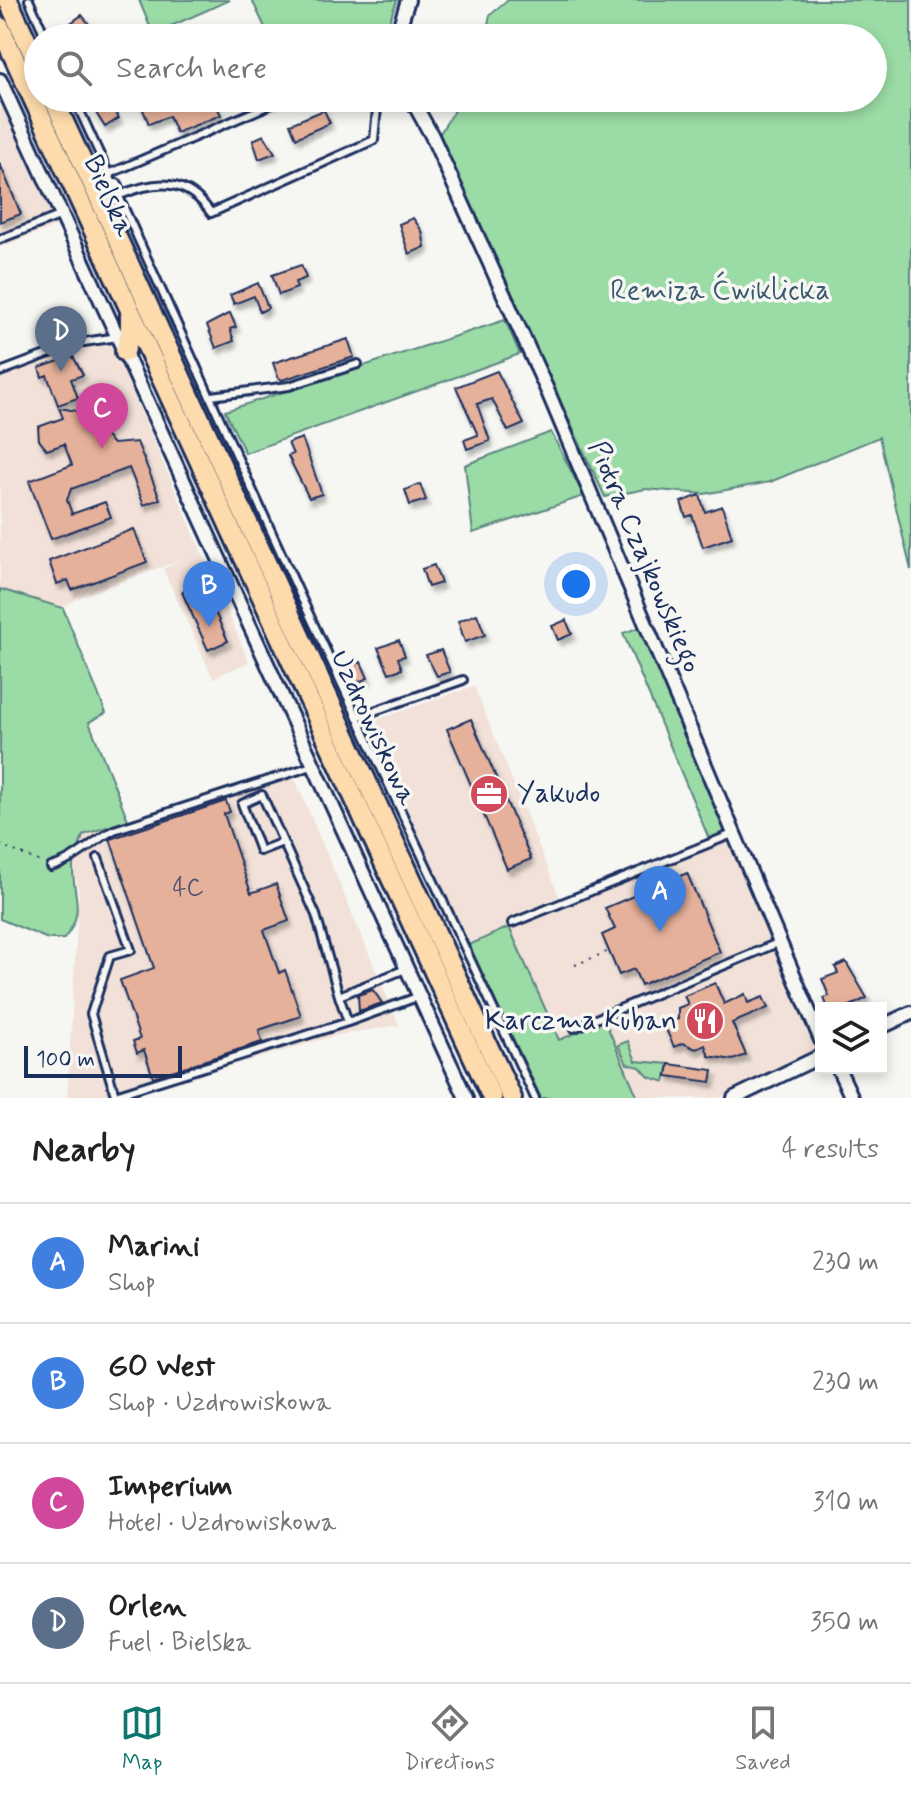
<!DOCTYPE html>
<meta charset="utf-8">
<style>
body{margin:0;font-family:Mynerve,sans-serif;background:#f6f6f6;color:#222}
.controls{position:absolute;right:24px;bottom:24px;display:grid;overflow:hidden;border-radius:0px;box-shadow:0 4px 12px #0003}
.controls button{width:72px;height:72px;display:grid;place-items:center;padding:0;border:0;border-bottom:2px solid #e0e0e0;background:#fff;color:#222;font:40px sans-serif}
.scale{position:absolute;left:24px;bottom:20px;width:158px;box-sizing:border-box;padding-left:8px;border:4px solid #1b2f5e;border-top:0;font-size:22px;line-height:28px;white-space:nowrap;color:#1b2f5e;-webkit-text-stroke:6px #f6f6f2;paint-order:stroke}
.you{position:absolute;left:576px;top:584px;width:28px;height:28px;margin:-20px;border:6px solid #fff;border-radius:50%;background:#1a73e8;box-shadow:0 0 0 12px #1a73e833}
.badge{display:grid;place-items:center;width:52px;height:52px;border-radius:50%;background:#0f766e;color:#fff;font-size:26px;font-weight:700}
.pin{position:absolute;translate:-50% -66px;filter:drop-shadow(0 2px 4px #0008)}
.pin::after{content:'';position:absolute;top:42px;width:28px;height:24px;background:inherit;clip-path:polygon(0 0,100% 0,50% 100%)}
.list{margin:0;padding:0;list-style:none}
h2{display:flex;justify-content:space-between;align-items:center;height:104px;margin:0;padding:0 32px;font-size:34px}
h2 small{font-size:26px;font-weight:400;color:#767676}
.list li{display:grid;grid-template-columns:52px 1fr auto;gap:24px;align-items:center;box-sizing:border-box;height:120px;padding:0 32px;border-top:2px solid #e0e0e0}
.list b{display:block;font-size:30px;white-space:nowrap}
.list p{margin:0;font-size:26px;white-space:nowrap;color:#767676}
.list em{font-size:26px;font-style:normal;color:#767676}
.icon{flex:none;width:44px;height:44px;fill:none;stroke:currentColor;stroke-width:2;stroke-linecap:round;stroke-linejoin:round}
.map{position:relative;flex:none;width:911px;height:1098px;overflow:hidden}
.search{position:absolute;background:#fff;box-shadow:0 4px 12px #0003;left:24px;right:24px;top:24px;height:88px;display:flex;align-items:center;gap:20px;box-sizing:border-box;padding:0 28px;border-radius:44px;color:#767676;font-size:30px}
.sheet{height:584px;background:#fff}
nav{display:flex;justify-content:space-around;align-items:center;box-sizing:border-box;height:112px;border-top:2px solid #e0e0e0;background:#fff;font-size:22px;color:#767676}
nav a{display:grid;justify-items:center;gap:4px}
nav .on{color:#0f766e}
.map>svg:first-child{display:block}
</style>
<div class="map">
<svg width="911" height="1098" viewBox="0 0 911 1098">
<defs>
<filter id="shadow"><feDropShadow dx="3" dy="5.5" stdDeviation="2" flood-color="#0004"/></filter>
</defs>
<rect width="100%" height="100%" fill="#f6f6f2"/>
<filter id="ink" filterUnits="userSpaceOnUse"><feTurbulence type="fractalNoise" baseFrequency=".0125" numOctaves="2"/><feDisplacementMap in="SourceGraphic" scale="16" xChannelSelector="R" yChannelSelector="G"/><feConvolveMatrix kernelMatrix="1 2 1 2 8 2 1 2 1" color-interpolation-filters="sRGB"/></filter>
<g filter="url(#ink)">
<path fill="#f1e1d8" d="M0 102 57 226 0 247Z
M106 330 249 662 213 678 163 569 181 560 79 597 63 608 0 589V366Z
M474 686 559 896 523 912 527 921 732 837 821 1050 719 1098H638L605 1021 559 1040 509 928 469 945 368 723Z
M290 767 399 1025 338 1035 118 1098H67L79 894 73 864 83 835Z"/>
<path fill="#9bdba5" stroke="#5b8582" stroke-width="2" d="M139 0H230L153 34Z
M252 0H397L383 38H270Z
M508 0H911V570L879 437 770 482 704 494 646 489 605 497 437 138 462 98H873V38H485L490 15Z
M505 320 520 354 245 453 225 411Z
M551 432 584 496 473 533 465 465Z
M0 589 63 608 106 713 89 722 128 820 83 835C81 845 74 856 73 865 72 896 87 910 64 939H48L0 919Z
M644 626 729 830 709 839 623 633Z
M509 927 559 1040 605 1021 638 1098H541L469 945Z
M628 1041 636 1061 669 1064 665 1082 649 1077 640 1067 627 1064 618 1045Z"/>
<path fill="#e6b19a" stroke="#1b2f5e" stroke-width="2" filter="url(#shadow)" d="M82 15 95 32 86 38H66L61 30Z
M138 98H213L221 115 176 133 169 116 149 124Z
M109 104 119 118 105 127 96 113Z
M324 110 330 123 296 138 290 124Z
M264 135 275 153 259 159 253 140Z
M0 164 21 214 0 222Z
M413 218 422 231 425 247 409 254 399 224Z
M301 265 306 278 295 282 297 288 279 295 272 275Z
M258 283 268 308 260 312 254 296 234 304 230 295Z
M230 313 236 327 230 329 234 341 216 348 207 325Z
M348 339 354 357 282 380 278 377 273 363Z
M73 356 83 375 71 379 78 398 58 405 47 375 42 377 39 368Z
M497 371 524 424 508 431 492 399 477 404 490 441 467 449 464 440 478 435 456 387Z
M59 408 96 414 97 427 113 444 137 442 160 499 144 505 129 468 71 489 67 500 72 514 105 502 111 517 51 539 29 481 72 465 64 444 47 450 39 440 38 427 63 418Z
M302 438 322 494 309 498 288 456 293 454 288 443Z
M420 484 426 500 410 505 405 490Z
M700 495 705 512 722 506 732 537 703 547 692 515 686 517 681 502Z
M134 529 147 562 72 590 68 580 57 584 49 561Z
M434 565 441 583 428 587 422 569Z
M202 583 228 641 208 650 182 592Z
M477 614 485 635 465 642 458 621Z
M566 620 572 634 558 640 552 626Z
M399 640 405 656 398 658 402 669 389 673 378 648Z
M441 650 450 672 437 676 426 655Z
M361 662 368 678 354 684 347 668Z
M471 719 531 859 507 869 447 729Z
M226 801 230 812 224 814 251 893 276 884 289 921 264 930 279 973 285 970 301 1016 259 1030 262 1042 153 1077 144 1050 137 1053 133 1041 140 1039 120 980 154 968 110 839Z
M687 873 720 952 641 985 634 969 619 975 602 935 615 929 605 908Z
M846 962 867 998 846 1008H828L824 998 829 996 822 979 838 973 835 967Z
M715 983 724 1004 745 994 748 1003 763 997 768 1008 732 1023 746 1055 733 1060 709 1056 705 1045 696 1049 683 1043 674 1047 664 1025 678 1019V1008L688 1004 684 996Z
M373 990 382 1003 359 1011 358 995Z
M669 1064 713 1070 711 1082 667 1076Z"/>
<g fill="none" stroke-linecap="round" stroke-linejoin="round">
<defs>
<path id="service" d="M29 0 46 38
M74 98 302 599 535 1098
M111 173 286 98
M120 195C156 180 186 177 211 213L374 140 378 98
M0 239 62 215
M0 372 77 343 118 337
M211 396 289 386 358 364
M357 717 463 680
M283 842 260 851 242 804 262 795 316 915 339 996 408 968
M98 858 131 950 110 956 91 1014 115 1095 348 1022 339 996
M51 867C75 861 92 841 114 830L315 765
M512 923 735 833
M348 1022 420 996
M574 1028 780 942"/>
<path id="minor" d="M396 38 408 0
M0 80 466 1098
M411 98 432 136 548 392 821 1040
M97 195 116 186
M881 1027 911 1013
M838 1068 852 1098
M734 1098 821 1056"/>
<path id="primary" d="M8 0 38 65
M0 27 492 1098
M53 98 512 1098
M125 352 130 333V315"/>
</defs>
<use href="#service" stroke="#1b2f5e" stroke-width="12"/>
<use href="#minor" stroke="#1b2f5e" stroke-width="18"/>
<use href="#primary" stroke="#1b2f5e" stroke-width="24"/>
<path stroke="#1b2f5e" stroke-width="2" stroke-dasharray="2 6" stroke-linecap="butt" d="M0 845 43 863
M575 965 609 951"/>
<use href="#service" stroke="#f6f6f2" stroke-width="6"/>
<use href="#minor" stroke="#f6f6f2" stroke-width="12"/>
<use href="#primary" stroke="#fedbac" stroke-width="18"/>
</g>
</g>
<defs>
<symbol id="office-disc" viewBox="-11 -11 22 22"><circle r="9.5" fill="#d1495b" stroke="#f6f6f2"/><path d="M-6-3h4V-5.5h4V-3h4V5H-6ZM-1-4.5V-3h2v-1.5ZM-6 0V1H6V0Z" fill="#fff"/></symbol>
<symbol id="restaurant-disc" viewBox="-11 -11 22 22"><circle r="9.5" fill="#d1495b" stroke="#f6f6f2"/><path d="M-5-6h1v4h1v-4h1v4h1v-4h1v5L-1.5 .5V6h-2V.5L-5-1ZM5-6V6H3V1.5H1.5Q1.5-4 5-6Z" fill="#fff"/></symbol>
</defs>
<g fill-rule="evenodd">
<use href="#office-disc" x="467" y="772" width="44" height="44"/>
<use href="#restaurant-disc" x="683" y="999" width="44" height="44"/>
</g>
<g text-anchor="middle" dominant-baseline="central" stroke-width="7" stroke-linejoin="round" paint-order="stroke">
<g font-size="24" fill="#4e506d">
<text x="188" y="888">4C</text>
</g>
<g font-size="28" fill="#1b2f5e" stroke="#f6f6f2">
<text transform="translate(108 196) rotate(66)">Bielska</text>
<text transform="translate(644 557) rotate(67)">Piotra Czajkowskiego</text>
<text transform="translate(373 728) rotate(65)">Uzdrowiskowa</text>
</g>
<g font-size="28" fill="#3b5a70" stroke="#f6f6f2">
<text x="720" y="291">Remiza Ćwiklicka</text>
</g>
<g font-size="28" fill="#1b2f5e" stroke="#f6f6f2" text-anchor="start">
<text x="517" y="794">Yakudo</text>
<text x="677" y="1021" text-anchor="end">Karczma Kuban</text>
</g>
</g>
</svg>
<div class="controls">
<button><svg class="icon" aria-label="layers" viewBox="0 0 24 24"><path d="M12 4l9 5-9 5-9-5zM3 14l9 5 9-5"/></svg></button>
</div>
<div class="scale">100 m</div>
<div class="you"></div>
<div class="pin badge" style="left:660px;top:932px;background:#3f7fe0">A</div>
<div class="pin badge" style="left:209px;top:627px;background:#3f7fe0">B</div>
<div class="pin badge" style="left:102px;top:449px;background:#d1479c">C</div>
<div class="pin badge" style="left:61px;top:372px;background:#5c6f8a">D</div>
<div class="search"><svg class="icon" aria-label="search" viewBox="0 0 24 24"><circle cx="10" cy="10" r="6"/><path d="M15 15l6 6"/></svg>Search here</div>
</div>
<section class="sheet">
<h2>Nearby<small>4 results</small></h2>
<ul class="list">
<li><span class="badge" style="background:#3f7fe0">A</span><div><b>Marini</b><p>Shop</p></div><em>230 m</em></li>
<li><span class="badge" style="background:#3f7fe0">B</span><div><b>GO West</b><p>Shop · Uzdrowiskowa</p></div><em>230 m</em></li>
<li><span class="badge" style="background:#d1479c">C</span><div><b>Imperium</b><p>Hotel · Uzdrowiskowa</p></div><em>310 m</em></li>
<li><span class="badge" style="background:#5c6f8a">D</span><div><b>Orlen</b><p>Fuel · Bielska</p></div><em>350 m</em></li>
</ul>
</section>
<nav>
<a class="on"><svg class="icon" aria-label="map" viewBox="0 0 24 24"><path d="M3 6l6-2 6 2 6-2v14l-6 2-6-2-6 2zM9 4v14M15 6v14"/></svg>Map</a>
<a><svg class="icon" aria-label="directions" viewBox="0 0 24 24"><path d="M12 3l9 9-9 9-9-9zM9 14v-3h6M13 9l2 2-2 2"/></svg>Directions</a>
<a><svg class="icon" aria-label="saved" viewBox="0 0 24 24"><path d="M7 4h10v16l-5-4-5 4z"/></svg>Saved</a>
</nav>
